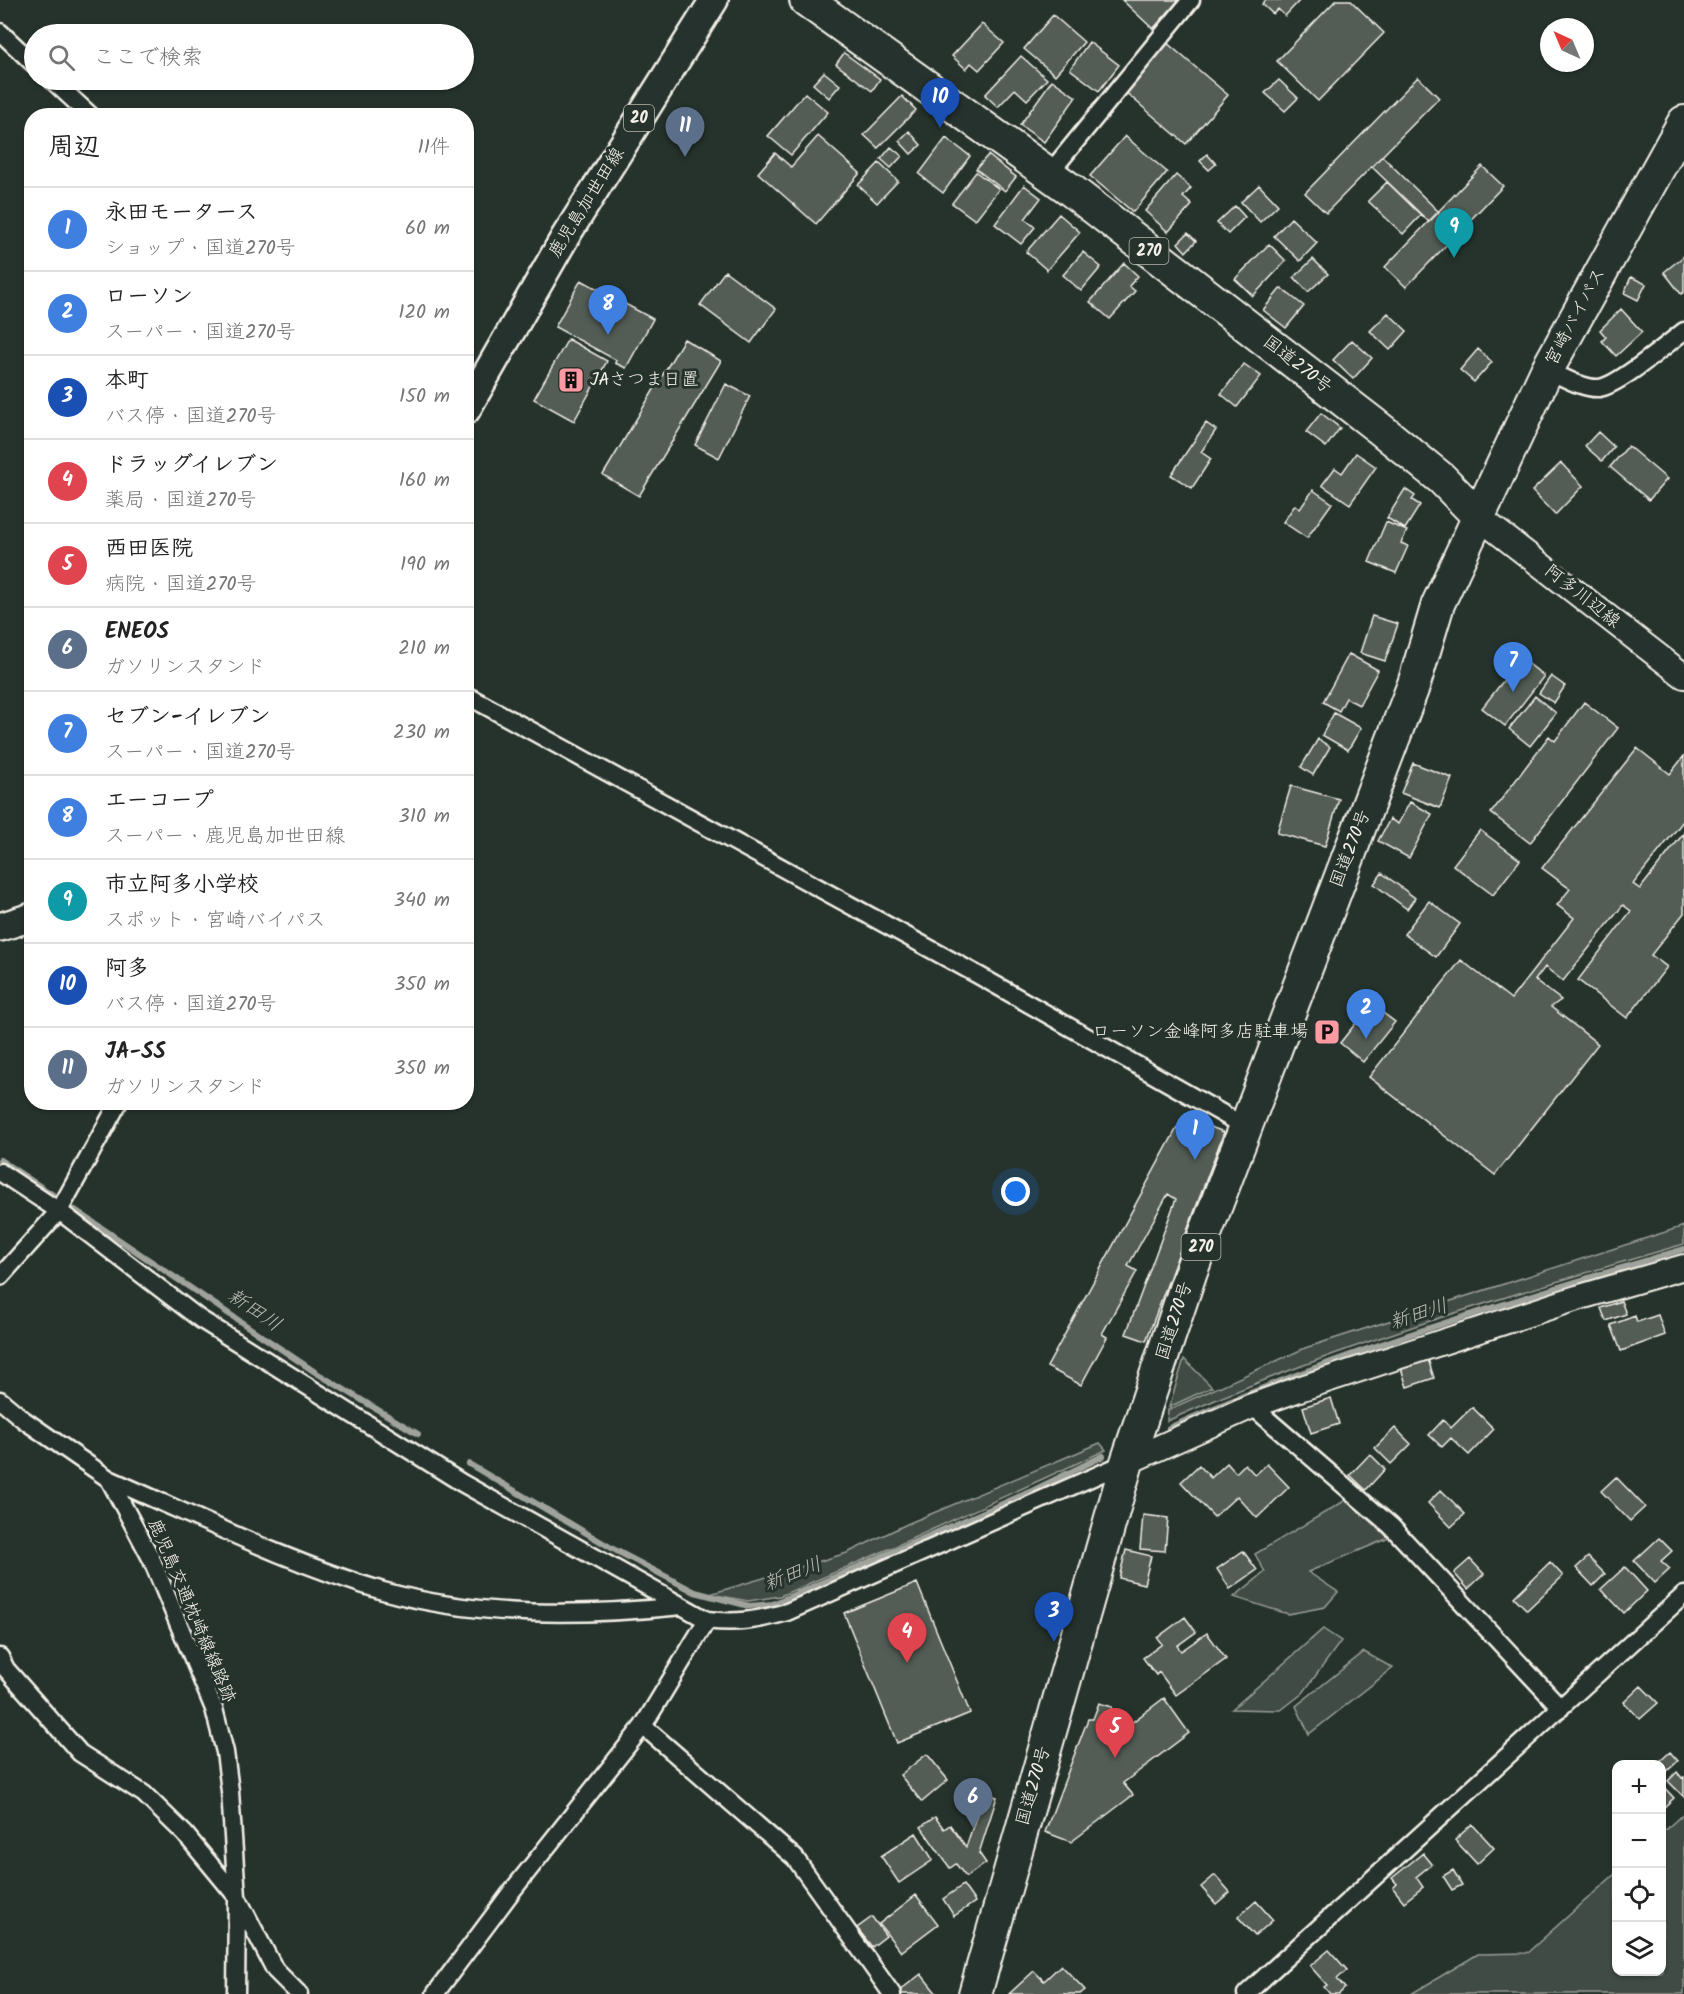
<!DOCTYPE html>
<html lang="ja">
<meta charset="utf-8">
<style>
body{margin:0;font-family:Kalam,"Klee One",sans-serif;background:#f6f6f6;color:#222}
.controls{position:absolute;right:18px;bottom:18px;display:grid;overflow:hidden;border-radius:12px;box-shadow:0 2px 4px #0004}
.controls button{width:54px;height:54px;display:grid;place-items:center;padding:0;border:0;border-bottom:2px solid #e0e0e0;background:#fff;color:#222;font:30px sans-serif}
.compass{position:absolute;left:1540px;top:18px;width:54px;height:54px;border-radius:50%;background:#fff;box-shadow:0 2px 4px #0004;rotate:316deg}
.you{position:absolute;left:1016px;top:1192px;width:21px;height:21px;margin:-15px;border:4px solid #fff;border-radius:50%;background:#1a73e8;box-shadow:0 0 0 9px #1a73e833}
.badge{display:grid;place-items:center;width:39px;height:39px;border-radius:50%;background:#85585c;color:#fff;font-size:20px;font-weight:700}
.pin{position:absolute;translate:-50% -50px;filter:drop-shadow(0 2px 3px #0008)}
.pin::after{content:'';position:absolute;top:32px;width:21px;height:18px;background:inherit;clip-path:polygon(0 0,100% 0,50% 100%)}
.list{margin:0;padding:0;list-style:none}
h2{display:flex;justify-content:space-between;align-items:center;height:78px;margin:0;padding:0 24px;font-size:26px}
h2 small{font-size:20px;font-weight:400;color:#767676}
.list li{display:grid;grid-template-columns:39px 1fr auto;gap:18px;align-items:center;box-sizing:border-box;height:84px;padding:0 24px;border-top:2px solid #e0e0e0}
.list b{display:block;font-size:22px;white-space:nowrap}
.list p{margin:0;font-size:20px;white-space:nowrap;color:#767676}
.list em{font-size:20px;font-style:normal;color:#767676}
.icon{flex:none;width:33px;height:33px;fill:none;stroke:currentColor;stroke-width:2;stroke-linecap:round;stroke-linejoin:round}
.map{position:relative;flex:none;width:1684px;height:1994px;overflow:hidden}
.search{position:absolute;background:#fff;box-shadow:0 2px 4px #0004;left:24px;top:24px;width:450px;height:66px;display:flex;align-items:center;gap:15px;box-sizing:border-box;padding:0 21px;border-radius:33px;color:#767676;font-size:22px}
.panel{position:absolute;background:#fff;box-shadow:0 2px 4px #0004;left:24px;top:108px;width:450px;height:1002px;border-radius:24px}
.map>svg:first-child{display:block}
</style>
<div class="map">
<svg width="1684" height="1994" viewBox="0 0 1684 1994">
<rect width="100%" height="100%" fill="#26332d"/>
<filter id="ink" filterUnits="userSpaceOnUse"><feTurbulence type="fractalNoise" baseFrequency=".0167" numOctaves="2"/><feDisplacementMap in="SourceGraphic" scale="12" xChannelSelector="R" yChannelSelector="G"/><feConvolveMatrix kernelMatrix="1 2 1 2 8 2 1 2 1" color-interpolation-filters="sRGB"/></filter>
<g filter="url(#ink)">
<path fill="#414b45" stroke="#9a9e96" stroke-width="1.5" d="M1684 1226V1244C1510 1295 1333 1346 1167 1421L1168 1410 1305 1348Z
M1184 1359 1212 1387 1169 1407Z
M1100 1443 1106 1450 898 1545 780 1596 748 1601 710 1594 847 1553 907 1524Z
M1346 1500 1389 1538 1308 1572 1338 1592 1325 1607 1288 1614 1234 1597 1265 1572 1255 1554Z
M1323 1629 1341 1641 1303 1693 1281 1710 1232 1709Z
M1364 1652 1393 1668 1309 1734 1296 1706Z
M1684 1813V1994H1411L1478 1954 1527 1953 1616 1873V1972H1662V1833Z"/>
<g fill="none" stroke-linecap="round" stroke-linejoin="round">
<path stroke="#9fa39b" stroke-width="6" d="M0 1160 53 1195
M75 1210 315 1372 418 1434
M1169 1428C1335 1352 1510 1302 1684 1249
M469 1464 615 1550 695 1592 749 1606 773 1604 1034 1490 1103 1456"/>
</g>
<path fill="#525c55" stroke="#f4f1e8" stroke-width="1.5" d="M1122 0H1179L1153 29Z
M1266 0H1300L1285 16 1278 9 1273 14 1262 4Z
M1336 0H1350L1384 33 1318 101 1277 61Z
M1053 15 1084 42 1055 75 1024 49Z
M982 24 1004 43 979 70 971 63 966 69 952 56Z
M1089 42 1119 65 1099 91 1070 69Z
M1166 42 1228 95 1186 144 1124 91Z
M844 53 880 79 872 91 836 64Z
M1021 56 1047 79 1027 100 1015 89 998 107 985 95Z
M824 72 840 85 829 98 813 84Z
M1418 77 1439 98 1326 213 1305 193Z
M1052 80 1076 97 1044 142 1020 125Z
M1279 80 1298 98 1285 111 1265 93Z
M805 93 828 112 791 155 768 136Z
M902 96 916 110 878 148 864 135Z
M909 131 921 145 911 154 899 141Z
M818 136 860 173 816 224 758 173 775 153 791 167Z
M1125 136 1167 172 1133 212 1090 176Z
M946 138 970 156 943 193 919 174Z
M891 147 902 156 891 168 881 159Z
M1207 154 1216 164 1209 170 1200 161Z
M988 155 1016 177 1005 191 976 169Z
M1382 156 1439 212 1429 222 1372 167Z
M879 163 898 181 877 203 858 185Z
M1482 166 1503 186 1406 287 1385 267Z
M976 172 999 189 975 220 952 203Z
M1176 175 1191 188 1183 197 1192 205 1168 232 1145 211Z
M1387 182 1421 215 1403 234 1368 201Z
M1024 185 1041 198 1025 219 1035 227 1021 244 995 224Z
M1259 185 1278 205 1260 222 1241 202Z
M1235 206 1245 217 1228 234 1217 223Z
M1059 214 1080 232 1047 270 1026 252Z
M1291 218 1317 243 1300 261 1274 236Z
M1188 233 1196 241 1186 252 1178 243Z
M1269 244 1286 261 1253 296 1235 279Z
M1083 252 1101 267 1081 291 1063 275Z
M1684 256V292L1681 294 1664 272Z
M1313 259 1328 274 1308 292 1294 277Z
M1124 263 1138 276 1129 286 1135 291 1110 319 1090 302Z
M725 271 776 309 751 343 700 305Z
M1631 277 1646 284 1638 300 1624 293Z
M581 280 653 319 626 368 615 363 616 360 555 327Z
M1281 288 1304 306 1286 328 1263 310Z
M1621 309 1642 332 1616 356 1602 341 1606 337 1600 330Z
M1388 313 1407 331 1390 350 1370 331Z
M568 339 607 361 574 421 534 399Z
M684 339 721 361 639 496 603 475Z
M1352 340 1372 358 1353 379 1333 360Z
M1478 349 1492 362 1474 382 1460 370Z
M1244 364 1261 376 1237 407 1221 394Z
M726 384 750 396 719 458 695 445Z
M1321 413 1340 428 1326 447 1306 432Z
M1206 423 1216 430 1201 452 1211 459 1192 488 1171 475Z
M1598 432 1614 447 1602 461 1585 446Z
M1628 446 1667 479 1649 500 1610 467Z
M1356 453 1376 467 1350 504 1322 485 1335 468 1342 473Z
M1561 463 1583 486 1555 515 1532 491Z
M1405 489 1415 496 1412 500 1420 505 1405 529 1387 518Z
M1313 490 1332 503 1307 538 1283 522 1295 505 1300 509Z
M1386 522 1407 531 1401 543 1408 546 1396 573 1369 562Z
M1372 616 1398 624 1385 661 1360 653Z
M1349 654 1378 670 1359 705 1346 698 1339 711 1323 702Z
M1521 658 1544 676 1505 726 1482 708Z
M1551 676 1565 686 1554 703 1539 693Z
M1535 696 1556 713 1530 746 1509 729Z
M1584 702 1618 728 1530 843 1491 813 1549 736 1555 741Z
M1334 713 1361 728 1348 750 1322 735Z
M1318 739 1330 747 1313 775 1301 767Z
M1637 748 1670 774 1684 756V820L1633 884 1640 889 1684 833V913L1651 955 1667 967 1627 1018 1578 980 1631 911 1623 905 1563 981 1545 967 1535 980 1561 1000 1551 1007 1598 1044 1495 1175 1369 1077 1461 960 1511 999 1574 918 1557 905 1570 889 1542 868Z
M1413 763 1452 778 1440 808 1401 793Z
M1291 786 1339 799 1325 846 1277 833Z
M1410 802 1432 814 1409 858 1378 841 1390 819 1398 824Z
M1480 830 1520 860 1493 895 1453 865Z
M1382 873 1415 898 1407 909 1374 884Z
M1429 901 1460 924 1436 957 1404 934Z
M1371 1004 1395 1022 1363 1062 1340 1043Z
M1183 1117 1224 1132 1146 1341 1126 1334 1176 1199 1168 1194 1128 1266 1137 1271 1102 1334 1107 1337 1081 1385 1047 1367Z
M1621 1301 1626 1314 1606 1321 1601 1308Z
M1658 1315 1665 1335 1621 1351 1611 1325 1635 1316 1637 1322Z
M1428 1359 1434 1378 1407 1387 1401 1368Z
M1331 1398 1339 1424 1311 1433 1303 1407Z
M1472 1407 1494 1429 1469 1455 1451 1438 1442 1447 1429 1435 1443 1420 1451 1428Z
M1395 1428 1411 1444 1391 1464 1375 1448Z
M1370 1454 1385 1469 1366 1490 1350 1475Z
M1227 1463 1236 1473 1245 1464 1255 1475 1267 1464 1289 1487 1257 1518 1237 1496 1214 1517 1181 1482 1199 1465 1211 1478Z
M1616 1477 1645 1507 1630 1521 1601 1491Z
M1441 1490 1465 1514 1451 1527 1428 1503Z
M1143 1515 1168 1518 1165 1551 1140 1549Z
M1659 1538 1672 1551 1661 1561 1670 1569 1655 1583 1634 1561Z
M1126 1550 1151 1556 1144 1584 1119 1578Z
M1243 1551 1257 1570 1230 1589 1217 1569Z
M1588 1557 1605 1574 1593 1586 1576 1568Z
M1470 1559 1484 1574 1468 1589 1454 1573Z
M1550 1562 1563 1576 1527 1610 1514 1597Z
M1625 1567 1647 1591 1624 1613 1601 1589Z
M917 1583 970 1713 897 1743 844 1613Z
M1185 1617 1196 1632 1177 1646 1181 1651 1207 1633 1226 1659 1176 1695 1159 1672 1156 1675 1143 1658 1162 1644 1157 1638Z
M1641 1686 1658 1703 1640 1719 1624 1702Z
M1164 1698 1189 1733 1123 1783 1133 1795 1071 1842 1045 1832 1088 1719H1093L1099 1703 1112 1707 1106 1726 1118 1733Z
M1670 1752 1678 1761 1664 1774 1662 1764H1657Z
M927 1754 948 1780 922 1802 900 1775Z
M1677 1772 1682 1778 1684 1777V1797L1668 1781Z
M1662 1785 1674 1798 1664 1807 1662 1804Z
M984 1793 997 1797 979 1853 986 1863 966 1877 956 1864 950 1868 921 1827 935 1817 944 1829 950 1825 966 1847Z
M1472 1824 1494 1848 1477 1864 1455 1840Z
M916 1833 933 1860 899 1883 881 1856Z
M1423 1853 1432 1864 1416 1877 1423 1887 1404 1902 1393 1888 1397 1884 1392 1878Z
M1453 1870 1462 1885 1452 1890 1443 1876Z
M1215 1875 1230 1892 1216 1904 1201 1887Z
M963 1885 975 1902 954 1916 943 1899Z
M916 1895 938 1924 901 1952 879 1924Z
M1256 1901 1273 1920 1255 1936 1238 1917Z
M872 1917 886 1936 872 1947 857 1928Z
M1329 1950 1347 1970 1337 1979 1345 1988 1339 1994H1330L1324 1987 1327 1985 1310 1966Z
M1061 1965 1085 1990 1080 1994H1009L1034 1971 1044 1981Z
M921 1974 937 1994H902L899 1991Z"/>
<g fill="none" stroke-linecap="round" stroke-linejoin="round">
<defs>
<path id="street" d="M0 32 34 64
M52 80 91 116
M1049 174 1191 0
M1547 370C1562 376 1582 389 1599 388 1618 386 1667 344 1684 331
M466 695 978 975 1246 1127
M0 1172 59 1211 200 1319 462 1483 707 1620C736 1624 759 1620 787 1612L1127 1462
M0 1277 59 1211 119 1102
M0 1400 24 1420 109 1479 151 1558 214 1709 225 1752 230 1791 237 1897 236 1994
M1252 1406 1391 1526 1561 1708
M109 1479C199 1518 289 1563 383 1591 479 1618 584 1616 682 1606
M0 1657 6 1669 80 1753 144 1794 185 1834 237 1897 275 1970 299 1994
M643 1726 795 1858 892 1994
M435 1994 512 1891 643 1726 707 1620
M1246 1994 1684 1595"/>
<path id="secondary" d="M1480 518 1684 676
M1127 1462 1252 1406 1299 1389 1577 1298 1684 1267"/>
<path id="primary" d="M466 410 565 237 714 0
M0 927 32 917"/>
<path id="highway" d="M806 0 1067 187 1379 428 1442 479 1480 518
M975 1994 1127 1462 1191 1271 1414 684 1438 604 1547 370 1684 122"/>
</defs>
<use href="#street" stroke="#f4f1e8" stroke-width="21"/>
<use href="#secondary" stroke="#f4f1e8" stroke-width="28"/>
<use href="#primary" stroke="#f4f1e8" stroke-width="32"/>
<use href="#highway" stroke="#f4f1e8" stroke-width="36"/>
<use href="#street" stroke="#26332d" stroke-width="16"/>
<use href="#secondary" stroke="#26332d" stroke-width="24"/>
<use href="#primary" stroke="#26332d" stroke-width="27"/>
<use href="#highway" stroke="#26332d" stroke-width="32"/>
</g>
</g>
<defs>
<symbol id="building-square" viewBox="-11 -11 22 22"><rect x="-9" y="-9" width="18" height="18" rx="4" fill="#ff9aa2" stroke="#26332d"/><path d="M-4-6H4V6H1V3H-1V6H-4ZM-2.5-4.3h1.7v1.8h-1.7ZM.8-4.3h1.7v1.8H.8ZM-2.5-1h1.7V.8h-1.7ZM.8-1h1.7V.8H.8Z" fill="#111"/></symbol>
<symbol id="parking-square" viewBox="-11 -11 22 22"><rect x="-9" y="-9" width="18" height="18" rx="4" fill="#ff9aa2" stroke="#26332d"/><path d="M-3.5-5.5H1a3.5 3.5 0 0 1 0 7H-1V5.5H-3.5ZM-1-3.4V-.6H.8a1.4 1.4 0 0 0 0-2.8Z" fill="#111"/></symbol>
</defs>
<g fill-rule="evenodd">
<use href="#building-square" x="556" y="365" width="30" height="30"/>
<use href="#parking-square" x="1312" y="1017" width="30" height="30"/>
</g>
<g text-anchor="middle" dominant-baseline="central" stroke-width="6" stroke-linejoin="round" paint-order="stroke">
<g fill="#26332d" stroke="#b6b8b0" stroke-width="1.5">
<rect x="624" y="105" width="30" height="26" rx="4.5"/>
<rect x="1129.5" y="238" width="39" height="26" rx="4.5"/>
<rect x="1181.5" y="1234" width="39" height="26" rx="4.5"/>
</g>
<g font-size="16" font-weight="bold" fill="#f4f1e8">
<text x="639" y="118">20</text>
<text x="1149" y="251">270</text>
<text x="1201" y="1247">270</text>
</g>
<g font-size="18" fill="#f4f1e8" stroke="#26332d">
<text transform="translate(587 203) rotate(-58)">鹿児島加世田線</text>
<text transform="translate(1576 317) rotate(-62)">宮崎バイパス</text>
<text transform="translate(1297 365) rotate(38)">国道270号</text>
<text transform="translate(1582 597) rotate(38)">阿多川辺線</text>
<text transform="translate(1351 849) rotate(-69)">国道270号</text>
<text transform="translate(1175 1321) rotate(-72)">国道270号</text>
<text transform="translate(191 1611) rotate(67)">鹿児島交通枕崎線線路跡</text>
<text transform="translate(1034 1786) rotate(-74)">国道270号</text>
</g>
<g font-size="18" fill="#f4f1e8" stroke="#26332d" text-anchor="start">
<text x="590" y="380">JAさつま日置</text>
<text x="1308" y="1032" text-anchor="end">ローソン金峰阿多店駐車場</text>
</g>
<g font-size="20" font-style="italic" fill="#bcbdb5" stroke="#26332d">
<text transform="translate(254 1311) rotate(34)">新田川</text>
<text transform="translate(1419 1315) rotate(-18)">新田川</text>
<text transform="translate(793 1575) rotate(-21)">新田川</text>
</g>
</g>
</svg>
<div class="controls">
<button>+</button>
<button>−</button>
<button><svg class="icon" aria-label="locate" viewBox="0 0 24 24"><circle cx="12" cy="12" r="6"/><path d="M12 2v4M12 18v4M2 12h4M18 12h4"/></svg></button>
<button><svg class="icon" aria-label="layers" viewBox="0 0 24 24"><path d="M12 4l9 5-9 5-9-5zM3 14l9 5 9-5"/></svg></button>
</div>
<svg class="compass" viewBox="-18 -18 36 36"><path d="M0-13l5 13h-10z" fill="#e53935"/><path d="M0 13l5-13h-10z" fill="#767676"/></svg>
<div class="you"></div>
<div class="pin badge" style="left:1195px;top:1160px;background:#3f7fe0">1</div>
<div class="pin badge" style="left:1366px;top:1039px;background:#3f7fe0">2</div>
<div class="pin badge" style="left:1054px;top:1642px;background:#1a4fb4">3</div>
<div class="pin badge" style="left:907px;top:1663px;background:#e0444e">4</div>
<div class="pin badge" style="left:1115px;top:1758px;background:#e0444e">5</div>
<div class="pin badge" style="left:973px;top:1828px;background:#5c6f8a">6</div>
<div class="pin badge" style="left:1513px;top:692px;background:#3f7fe0">7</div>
<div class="pin badge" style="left:608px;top:335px;background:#3f7fe0">8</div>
<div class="pin badge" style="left:1454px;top:258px;background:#0f9aa8">9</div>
<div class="pin badge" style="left:940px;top:128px;background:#1a4fb4">10</div>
<div class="pin badge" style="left:685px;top:157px;background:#5c6f8a">11</div>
<div class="search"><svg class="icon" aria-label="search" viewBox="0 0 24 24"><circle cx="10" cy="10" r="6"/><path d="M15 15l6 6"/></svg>ここで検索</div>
<section class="panel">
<h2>周辺<small>11件</small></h2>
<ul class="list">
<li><span class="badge" style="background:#3f7fe0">1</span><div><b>永田モータース</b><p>ショップ · 国道270号</p></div><em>60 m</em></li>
<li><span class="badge" style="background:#3f7fe0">2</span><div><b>ローソン</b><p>スーパー · 国道270号</p></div><em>120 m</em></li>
<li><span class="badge" style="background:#1a4fb4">3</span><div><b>本町</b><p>バス停 · 国道270号</p></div><em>150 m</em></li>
<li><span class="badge" style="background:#e0444e">4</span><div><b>ドラッグイレブン</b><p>薬局 · 国道270号</p></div><em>160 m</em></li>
<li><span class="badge" style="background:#e0444e">5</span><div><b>西田医院</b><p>病院 · 国道270号</p></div><em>190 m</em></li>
<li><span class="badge" style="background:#5c6f8a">6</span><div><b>ENEOS</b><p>ガソリンスタンド</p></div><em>210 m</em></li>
<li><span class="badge" style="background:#3f7fe0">7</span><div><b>セブン-イレブン</b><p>スーパー · 国道270号</p></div><em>230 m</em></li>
<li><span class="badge" style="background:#3f7fe0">8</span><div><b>エーコープ</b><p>スーパー · 鹿児島加世田線</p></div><em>310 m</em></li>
<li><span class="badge" style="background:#0f9aa8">9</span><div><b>市立阿多小学校</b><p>スポット · 宮崎バイパス</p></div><em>340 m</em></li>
<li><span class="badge" style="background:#1a4fb4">10</span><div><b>阿多</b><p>バス停 · 国道270号</p></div><em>350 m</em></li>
<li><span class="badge" style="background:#5c6f8a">11</span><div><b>JA-SS</b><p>ガソリンスタンド</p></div><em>350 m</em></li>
</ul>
</section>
</div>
